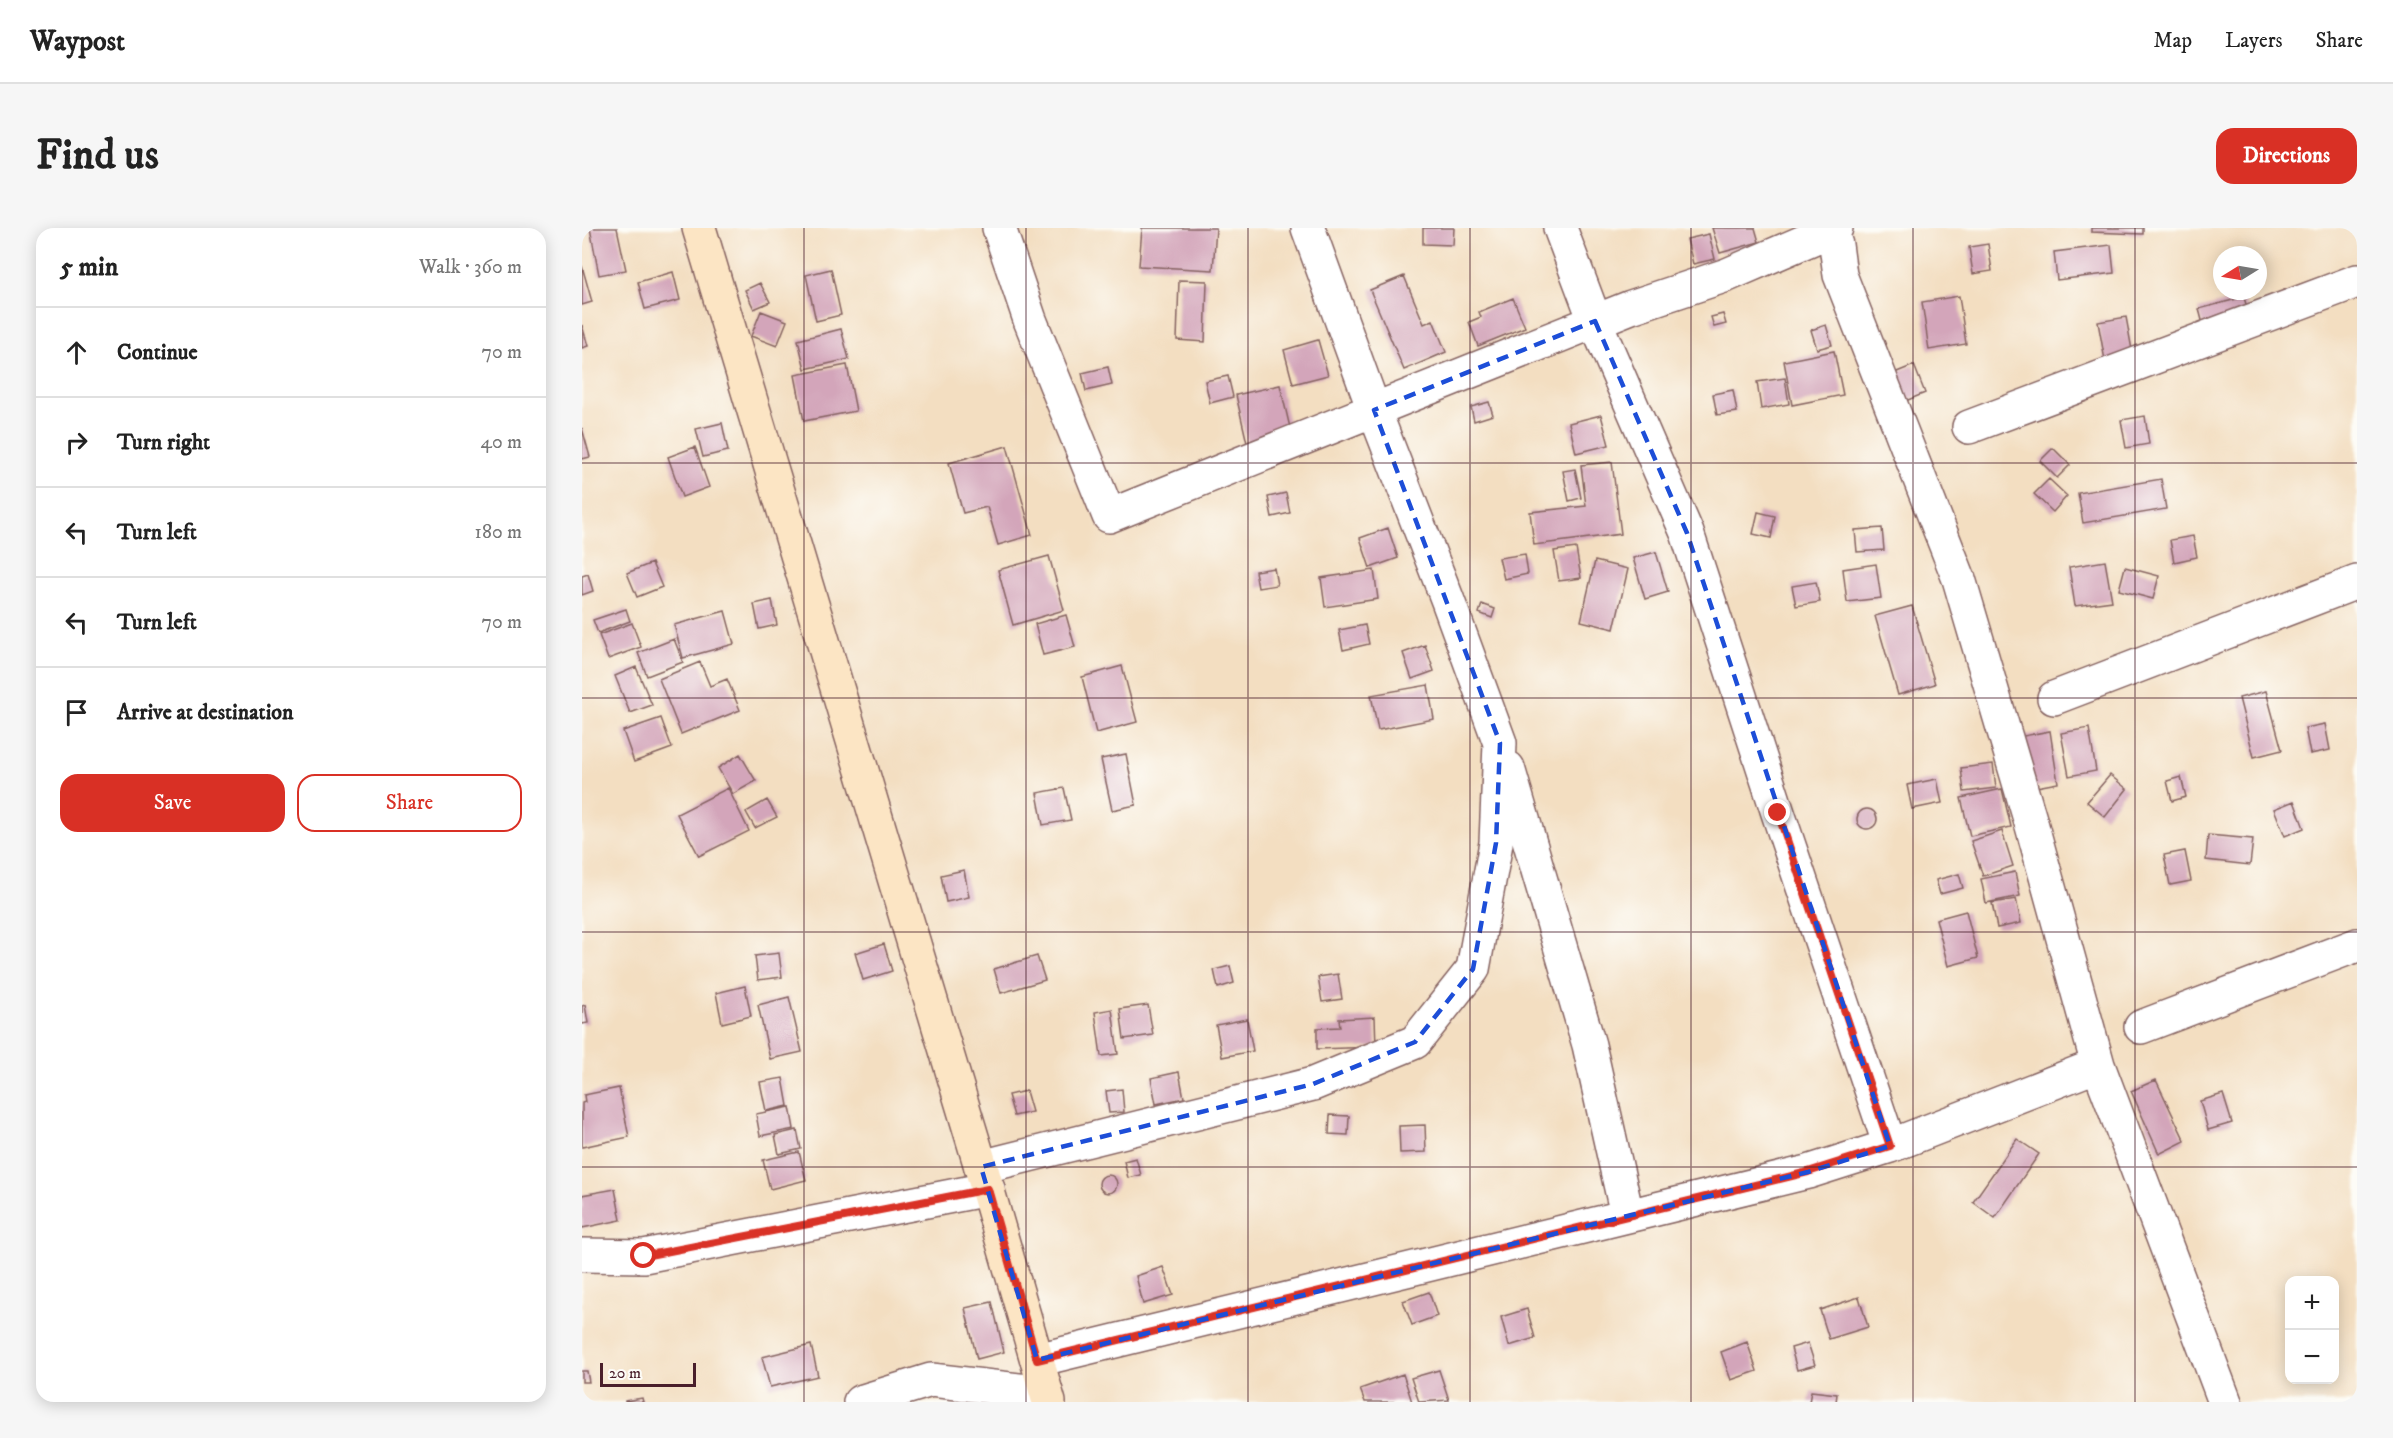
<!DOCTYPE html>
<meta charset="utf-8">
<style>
body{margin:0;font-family:"IM FELL DW Pica",serif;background:#f6f6f6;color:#222}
.controls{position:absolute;right:18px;bottom:18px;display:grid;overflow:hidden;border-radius:12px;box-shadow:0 3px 15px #0003}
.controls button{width:54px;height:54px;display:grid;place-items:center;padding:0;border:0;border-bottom:2px solid #e0e0e0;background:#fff;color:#222;font:30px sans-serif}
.compass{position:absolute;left:1631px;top:18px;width:54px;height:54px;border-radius:50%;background:#fff;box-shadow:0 3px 15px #0003;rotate:259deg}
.scale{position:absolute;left:18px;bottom:15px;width:96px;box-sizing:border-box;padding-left:6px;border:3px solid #4a1f2b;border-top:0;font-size:16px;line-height:21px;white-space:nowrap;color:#4a1f2b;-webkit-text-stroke:4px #fdfcf7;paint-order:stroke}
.stop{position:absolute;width:18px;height:18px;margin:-14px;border:4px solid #d93025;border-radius:50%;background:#fff}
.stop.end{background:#d93025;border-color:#fff;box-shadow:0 2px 6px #0008}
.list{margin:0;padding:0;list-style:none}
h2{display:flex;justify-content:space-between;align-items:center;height:78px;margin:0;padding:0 24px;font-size:26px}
h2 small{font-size:20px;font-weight:400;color:#767676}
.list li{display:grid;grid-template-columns:39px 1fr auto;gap:18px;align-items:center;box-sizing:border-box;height:90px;padding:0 24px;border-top:2px solid #e0e0e0}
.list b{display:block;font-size:22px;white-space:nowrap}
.list em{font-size:20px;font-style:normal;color:#767676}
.actions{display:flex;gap:12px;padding:18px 24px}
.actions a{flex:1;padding:14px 0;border:2px solid #d93025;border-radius:18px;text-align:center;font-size:21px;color:#d93025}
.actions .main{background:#d93025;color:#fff}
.icon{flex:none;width:33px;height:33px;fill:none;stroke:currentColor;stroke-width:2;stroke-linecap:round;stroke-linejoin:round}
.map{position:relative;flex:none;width:1775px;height:1174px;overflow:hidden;border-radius:18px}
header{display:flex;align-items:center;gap:36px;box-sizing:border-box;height:84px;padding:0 30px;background:#fff;border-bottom:2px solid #e0e0e0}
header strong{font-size:28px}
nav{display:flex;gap:33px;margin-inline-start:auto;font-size:21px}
.intro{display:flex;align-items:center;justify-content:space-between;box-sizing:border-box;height:144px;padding:0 36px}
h1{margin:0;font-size:42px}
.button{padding:15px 27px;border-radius:18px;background:#d93025;color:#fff;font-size:21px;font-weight:700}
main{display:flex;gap:36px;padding:0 36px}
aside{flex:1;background:#fff;border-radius:18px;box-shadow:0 3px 15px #0003}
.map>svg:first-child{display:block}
</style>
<header>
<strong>Waypost</strong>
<nav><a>Map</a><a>Layers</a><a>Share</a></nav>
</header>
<div class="intro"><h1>Find us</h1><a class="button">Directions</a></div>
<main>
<aside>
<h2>5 min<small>Walk · 360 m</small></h2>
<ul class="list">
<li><svg class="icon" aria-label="ahead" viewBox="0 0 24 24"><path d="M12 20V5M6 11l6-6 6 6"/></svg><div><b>Continue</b></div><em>70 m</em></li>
<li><svg class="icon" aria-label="right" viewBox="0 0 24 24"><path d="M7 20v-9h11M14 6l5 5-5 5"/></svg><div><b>Turn right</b></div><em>40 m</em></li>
<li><svg class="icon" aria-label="left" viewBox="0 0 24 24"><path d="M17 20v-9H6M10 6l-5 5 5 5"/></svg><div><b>Turn left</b></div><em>180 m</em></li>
<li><svg class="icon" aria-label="left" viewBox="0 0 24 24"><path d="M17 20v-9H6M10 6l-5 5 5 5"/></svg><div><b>Turn left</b></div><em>70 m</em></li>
<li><svg class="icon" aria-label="arrive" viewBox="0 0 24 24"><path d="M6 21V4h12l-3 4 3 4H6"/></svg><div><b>Arrive at destination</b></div></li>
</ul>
<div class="actions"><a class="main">Save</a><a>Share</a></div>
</aside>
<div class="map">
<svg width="1775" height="1174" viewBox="0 0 1775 1174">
<rect width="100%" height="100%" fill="#fdfcf7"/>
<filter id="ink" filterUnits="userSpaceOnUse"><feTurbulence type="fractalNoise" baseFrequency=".0167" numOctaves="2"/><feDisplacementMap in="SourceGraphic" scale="12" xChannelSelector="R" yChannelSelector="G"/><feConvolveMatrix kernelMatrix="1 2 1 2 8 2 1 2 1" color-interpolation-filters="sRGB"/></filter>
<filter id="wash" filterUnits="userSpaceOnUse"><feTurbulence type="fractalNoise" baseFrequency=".008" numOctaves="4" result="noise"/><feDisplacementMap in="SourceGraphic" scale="24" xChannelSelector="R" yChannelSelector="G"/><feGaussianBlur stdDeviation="1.35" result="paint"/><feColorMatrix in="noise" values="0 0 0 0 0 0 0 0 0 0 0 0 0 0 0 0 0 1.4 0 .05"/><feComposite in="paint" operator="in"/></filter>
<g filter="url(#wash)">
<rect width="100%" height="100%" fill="#f3dec1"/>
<g id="blocks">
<path fill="#d3a5ba" d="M8 0H35L44 42 17 47Z
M560 0H634L631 42 557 38Z
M841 0H872L871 17 841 16Z
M1130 0H1173L1177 14 1138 25Z
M1509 0H1561V6L1509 4Z
M1127 6 1133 31 1111 36 1105 11Z
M1406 16 1410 43 1391 46 1387 19Z
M1529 17 1532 45 1475 52 1472 24Z
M0 38 10 74 0 77Z
M249 41 259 87 234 93 224 47Z
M91 44 98 72 63 81 56 54Z
M822 48 842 96 851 92 864 124 822 142 788 62Z
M597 52 625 53 623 114 595 112Z
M178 55 188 74 172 81 163 62Z
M1377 68 1384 116 1347 122 1340 74Z
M1662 69 1672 107 1627 119 1617 81Z
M931 70 943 99 896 118 887 94 899 89 897 84Z
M179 83 205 93 195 118 169 108Z
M1141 86 1144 96 1132 99 1129 89Z
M1544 89 1554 144 1526 149 1516 94Z
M0 97 6 118 0 120Z
M1244 97 1250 117 1235 121 1229 102Z
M259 101 267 131 223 141 216 112Z
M736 112 746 147 711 156 702 122Z
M1252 123 1261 167 1210 177 1202 133Z
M265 137 274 183 222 193 213 147Z
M1332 137 1343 165 1321 174 1310 146Z
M526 139 530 157 504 163 500 145Z
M646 148 651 169 628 175 623 153Z
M1203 150 1207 176 1179 181 1175 154Z
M698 157 709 204 665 215 654 167Z
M1151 162 1155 184 1135 187 1131 166Z
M907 174 911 187 892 193 889 179Z
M1019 187 1027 217 994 225 987 195Z
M1563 188 1567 216 1544 220 1539 192Z
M140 195 146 223 121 229 114 201Z
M0 200 8 229 0 231Z
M425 218 450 307 416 317 405 279 381 285 367 235Z
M113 219 127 259 100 269 86 229Z
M1471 220 1488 237 1475 250 1458 233Z
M1030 234 1039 306 952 317 948 284 1004 278 999 237Z
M993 241 999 270 987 273 981 243Z
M1467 251 1485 268 1471 284 1452 266Z
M1579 251 1584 281 1501 295 1496 265Z
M704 265 708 285 690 289 686 269Z
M1176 284 1193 288 1189 310 1171 306Z
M806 300 816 330 788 340 778 310Z
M1300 300 1302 322 1275 324 1273 302Z
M1611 308 1615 329 1592 334 1588 312Z
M994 320 999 350 977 353 972 323Z
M1074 324 1086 364 1063 371 1051 330Z
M943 326 946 346 922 351 917 330Z
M467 328 482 382 431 397 416 342Z
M1013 333 1046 341 1032 401 999 393Z
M1523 333 1530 373 1493 378 1487 339Z
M70 335 80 359 55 369 45 345Z
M1294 336 1299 370 1265 374 1261 341Z
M1543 339 1577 348 1571 371 1537 362Z
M692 340 695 357 676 360 673 343Z
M792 342 796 371 743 379 739 350Z
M6 346 11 363 0 367V348Z
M1234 354 1238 374 1214 378 1210 358Z
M190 372 195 397 177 401 172 376Z
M900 376 913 381 910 390 897 385Z
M1330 378 1353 456 1316 467 1293 388Z
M44 381 48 393 16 405 11 392Z
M143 383 152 416 101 430 92 397Z
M484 387 493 419 461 427 453 396Z
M50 395 59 419 26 431 17 407Z
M783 397 787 416 761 422 757 402Z
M92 411 101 434 65 448 56 425Z
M843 417 852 443 830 451 821 425Z
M118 434 128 458 145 451 158 482 99 506 77 451Z
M540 438 555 494 514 505 500 449Z
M54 439 70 477 48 485 33 448Z
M846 457 852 491 796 502 789 467Z
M1684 463 1700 522 1672 529 1657 470Z
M79 490 90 520 52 534 41 503Z
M1743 496 1748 522 1728 526 1723 500Z
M1507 500 1514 543 1487 548 1479 505Z
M1468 503 1476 555 1449 560 1441 508Z
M158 526 174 553 151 566 136 540Z
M544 526 554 577 530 582 519 531Z
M1411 536 1414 560 1382 564 1379 540Z
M1528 547 1545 561 1523 589 1505 574Z
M1599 549 1604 569 1590 573 1585 553Z
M1355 551 1360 575 1330 581 1325 557Z
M146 560 167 603 117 628 95 586Z
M482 560 489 592 461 597 455 565Z
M1420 561 1429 599 1388 608 1379 570Z
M185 572 195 589 173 600 164 584Z
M1712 573 1722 600 1703 608 1692 581Z
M1275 591a10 10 0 1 1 20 0a10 10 0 1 1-20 0Z
M1420 603 1431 638 1401 648 1389 613Z
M1626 607 1671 611 1668 637 1624 632Z
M1603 623 1609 653 1588 657 1582 627Z
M382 642 387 669 364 674 359 647Z
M1433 644 1438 668 1404 675 1399 651Z
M1377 646 1381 660 1358 666 1354 652Z
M1434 671 1439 695 1415 700 1410 675Z
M1384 683 1396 730 1366 738 1354 691Z
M302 716 310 743 281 752 273 725Z
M197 725 200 749 176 752 173 728Z
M455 728 463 752 419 765 412 741Z
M648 738 652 755 636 760 632 742Z
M756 746 760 771 740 774 736 749Z
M163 758 169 788 140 795 134 765Z
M207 769 220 824 188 831 176 777Z
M3 777 6 795 0 796V778Z
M566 777 571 807 542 811 538 781Z
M530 781 536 826 519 828 513 784Z
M793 789 794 819 735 821V800L758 799 757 791Z
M665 791 671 823 640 829 634 797Z
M597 844 602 870 574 876 569 850Z
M201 850 206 878 184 883 178 854Z
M1574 852 1603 913 1577 926 1549 863Z
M37 860 47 909 0 919V875L3 874 2 867Z
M540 861 542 884 527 885 524 863Z
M444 863 450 884 432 888 426 867Z
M1641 866 1650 895 1626 902 1618 873Z
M208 879 212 901 178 908 174 886Z
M748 887 767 888 766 907 747 906Z
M843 897 844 924 818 925 817 898Z
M215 902 219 921 197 926 193 907Z
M1435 911 1457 926 1413 990 1391 974Z
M217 924 224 952 188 961 181 932Z
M554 930 559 947 546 950 542 933Z
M517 956a9 9 0 1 1 18 0a9 9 0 1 1-18 0Z
M33 961 39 992 0 1000V967Z
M581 1039 591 1067 561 1076 554 1048Z
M847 1064 855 1088 830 1097 821 1073Z
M1277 1069 1286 1099 1247 1111 1238 1082Z
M410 1074 422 1124 395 1131 383 1080Z
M945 1081 953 1110 927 1118 919 1089Z
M1165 1114 1175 1143 1149 1152 1139 1124Z
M1226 1115 1233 1137 1215 1142 1209 1120Z
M229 1117 236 1148 188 1159 180 1129Z
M857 1142 867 1172 837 1174 829 1150Z
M0 1143H5L7 1154H0Z
M821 1146 830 1174H783L778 1161Z
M1229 1163 1255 1166 1254 1174H1227Z
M60 1170 61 1174H43V1173Z"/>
</g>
</g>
<g filter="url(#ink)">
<use href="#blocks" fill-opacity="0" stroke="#856260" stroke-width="1.5"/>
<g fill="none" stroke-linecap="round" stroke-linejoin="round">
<defs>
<path id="street" d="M417 0 448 92 527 288 1049 79 1145 47 1254 0
M978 0 1013 93 1105 305 1196 585 1308 918
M1248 0 1254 17 1258 47 1377 351 1450 598 1516 837 1643 1174
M1387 199 1775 53
M1472 470 1775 354
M926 540 1007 817 1045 987
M1559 799 1775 717
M399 939 731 856 833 814 891 741 914 615 918 515 866 373 792 182 726 0
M0 1027 62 1028 406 961
M455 1132 1226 944 1308 918 1516 837
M278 1174 349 1152 464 1165"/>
<path id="secondary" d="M117 0 399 939 467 1174"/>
</defs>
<use href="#street" stroke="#856260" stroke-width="36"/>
<use href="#secondary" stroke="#856260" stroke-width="36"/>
<use href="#street" stroke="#fff" stroke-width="33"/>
<use href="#secondary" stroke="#fce5c4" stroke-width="33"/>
</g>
</g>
<g fill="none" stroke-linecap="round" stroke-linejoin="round" filter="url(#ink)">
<path stroke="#d93025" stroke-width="8" d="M62 1028 406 961 455 1132 1226 944 1308 918 1196 585"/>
</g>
<path fill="none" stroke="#1d4ed8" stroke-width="4.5" stroke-dasharray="12 8" stroke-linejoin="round" d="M1013 93 1105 305 1308 918 1226 944 455 1132 399 939 731 856 833 814 891 741 914 615 918 515 792 182Z"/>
<path fill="none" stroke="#4a1f2b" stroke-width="1.5" stroke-opacity="0.55" d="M222 0V1174M444 0V1174M666 0V1174M888 0V1174M1109 0V1174M1331 0V1174M1553 0V1174M0 235H1775M0 470H1775M0 704H1775M0 939H1775"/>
</svg>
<div class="controls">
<button>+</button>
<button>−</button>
</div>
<svg class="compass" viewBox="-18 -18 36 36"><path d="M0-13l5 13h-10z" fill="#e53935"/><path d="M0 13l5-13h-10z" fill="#767676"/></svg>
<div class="scale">20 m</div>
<div class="stop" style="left:62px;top:1028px"></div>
<div class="stop end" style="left:1196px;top:585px"></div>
</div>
</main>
